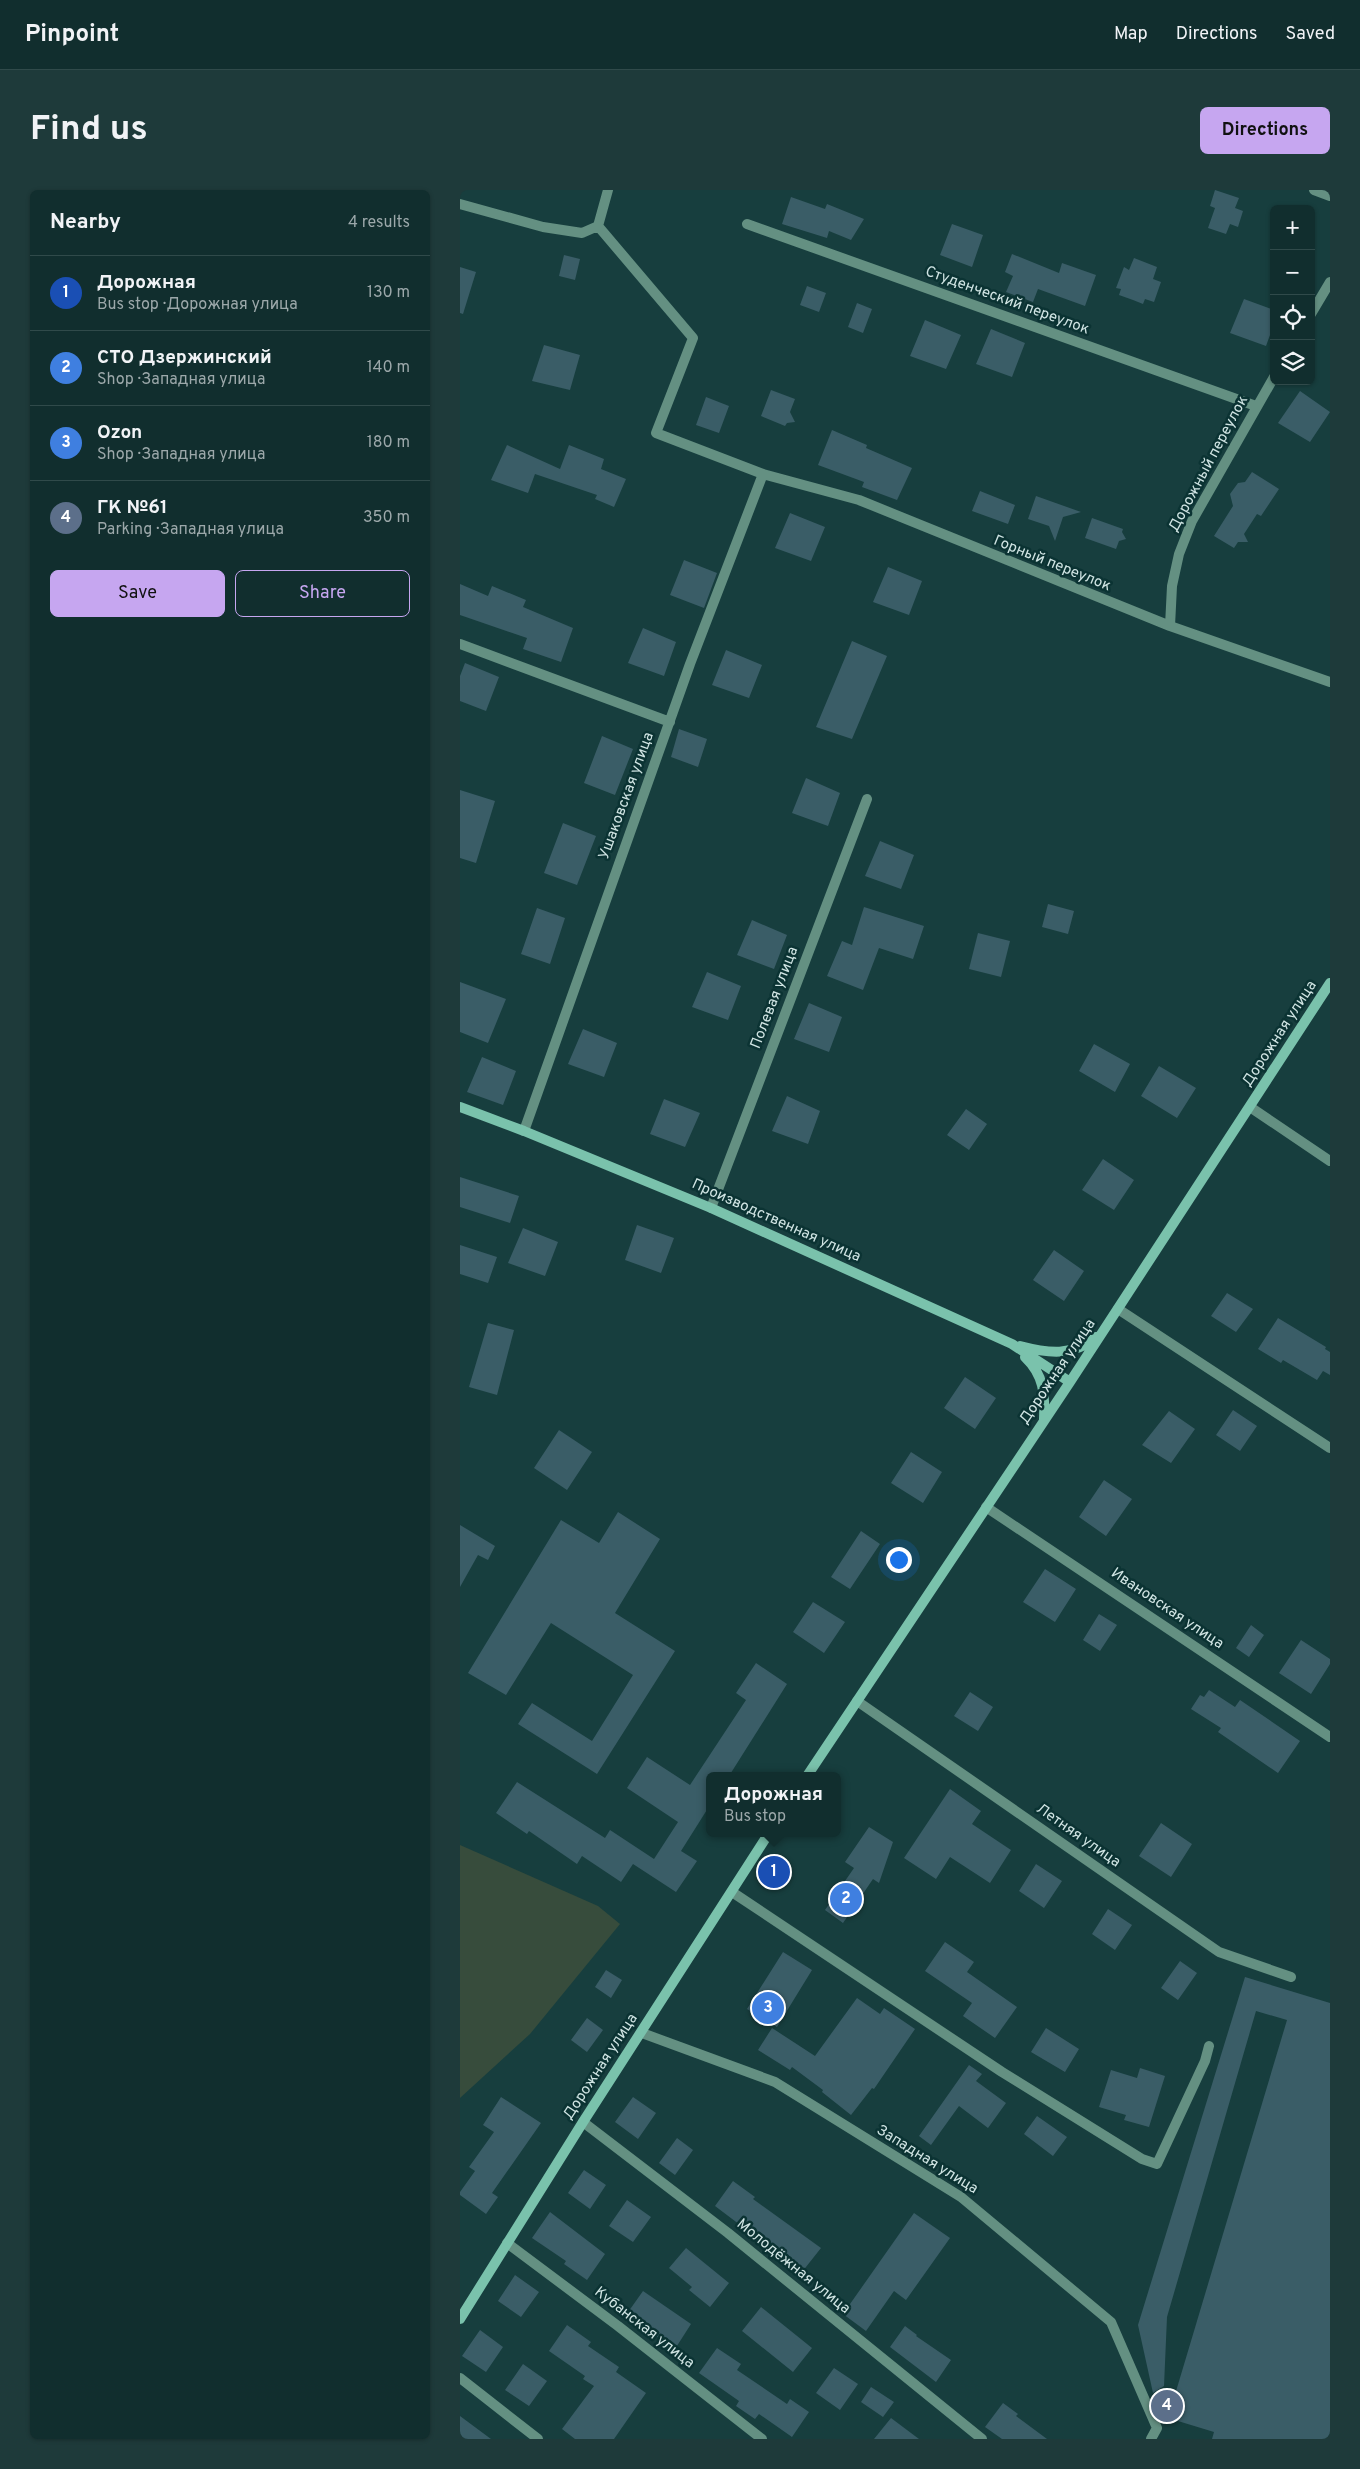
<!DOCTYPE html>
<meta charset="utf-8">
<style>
body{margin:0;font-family:Overpass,sans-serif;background:#1e3a3a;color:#f1f3f6}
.controls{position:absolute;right:15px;top:15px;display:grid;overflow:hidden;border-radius:8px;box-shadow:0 1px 4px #0004}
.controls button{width:45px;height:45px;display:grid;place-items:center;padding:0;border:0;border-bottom:1px solid #304a4a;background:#112e2e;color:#f1f3f6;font:25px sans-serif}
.you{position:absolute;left:438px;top:1369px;width:18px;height:18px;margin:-12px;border:4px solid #fff;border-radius:50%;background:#1a73e8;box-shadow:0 0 0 8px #1a73e833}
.badge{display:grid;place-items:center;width:32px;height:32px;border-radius:50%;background:#c6a6f0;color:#fff;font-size:16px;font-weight:700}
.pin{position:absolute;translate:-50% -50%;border:2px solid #fff;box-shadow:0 1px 5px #0006}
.popup{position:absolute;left:246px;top:1582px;width:135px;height:65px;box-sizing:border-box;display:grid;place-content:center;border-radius:8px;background:#112e2e;filter:drop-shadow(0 1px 4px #0005);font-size:16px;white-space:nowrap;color:#9ca8aa}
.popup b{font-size:19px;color:#f1f3f6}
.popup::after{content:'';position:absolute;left:50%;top:100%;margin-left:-10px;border:10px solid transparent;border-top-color:#112e2e}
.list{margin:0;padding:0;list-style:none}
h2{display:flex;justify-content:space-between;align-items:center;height:65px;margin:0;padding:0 20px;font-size:21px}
h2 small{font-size:16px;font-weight:400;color:#9ca8aa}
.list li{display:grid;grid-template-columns:32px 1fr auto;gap:15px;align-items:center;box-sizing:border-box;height:75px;padding:0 20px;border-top:1px solid #304a4a}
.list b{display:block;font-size:19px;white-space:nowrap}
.list p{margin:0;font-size:16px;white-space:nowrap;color:#9ca8aa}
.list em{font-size:16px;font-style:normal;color:#9ca8aa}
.actions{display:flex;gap:10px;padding:15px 20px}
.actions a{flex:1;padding:11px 0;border:1px solid #c6a6f0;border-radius:8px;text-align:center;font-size:18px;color:#c6a6f0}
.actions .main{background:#c6a6f0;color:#111}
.icon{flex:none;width:28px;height:28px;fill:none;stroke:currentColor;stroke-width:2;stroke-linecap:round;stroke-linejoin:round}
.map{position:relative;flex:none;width:870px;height:2249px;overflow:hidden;border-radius:8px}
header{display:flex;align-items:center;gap:30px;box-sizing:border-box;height:70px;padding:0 25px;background:#112e2e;border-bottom:1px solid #304a4a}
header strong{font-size:24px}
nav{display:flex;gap:28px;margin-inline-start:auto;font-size:18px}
.intro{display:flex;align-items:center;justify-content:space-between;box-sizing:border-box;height:120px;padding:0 30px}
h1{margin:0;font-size:35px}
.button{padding:12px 22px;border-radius:8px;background:#c6a6f0;color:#111;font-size:18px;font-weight:700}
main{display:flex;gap:30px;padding:0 30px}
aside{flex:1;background:#112e2e;border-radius:8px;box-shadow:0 1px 4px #0004}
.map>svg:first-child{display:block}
</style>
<header>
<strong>Pinpoint</strong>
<nav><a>Map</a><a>Directions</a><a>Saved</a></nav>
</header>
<div class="intro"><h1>Find us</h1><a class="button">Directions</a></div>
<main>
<aside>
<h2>Nearby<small>4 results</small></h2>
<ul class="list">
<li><span class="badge" style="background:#1a4fb4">1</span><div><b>Дорожная</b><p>Bus stop · Дорожная улица</p></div><em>130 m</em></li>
<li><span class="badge" style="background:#3f7fe0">2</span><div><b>СТО Дзержинский</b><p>Shop · Западная улица</p></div><em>140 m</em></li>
<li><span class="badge" style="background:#3f7fe0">3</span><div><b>Ozon</b><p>Shop · Западная улица</p></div><em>180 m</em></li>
<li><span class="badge" style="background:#5c6f8a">4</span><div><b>ГК №61</b><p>Parking · Западная улица</p></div><em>350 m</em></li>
</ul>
<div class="actions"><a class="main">Save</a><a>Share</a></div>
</aside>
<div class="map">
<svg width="870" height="2249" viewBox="0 0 870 2249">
<rect width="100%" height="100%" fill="#173e3e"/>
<path fill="#374c3c" d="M0 1655 138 1716 160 1734 70 1844 0 1908Z"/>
<path fill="#3a5d67" d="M755 0 779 8 775 18 783 21 778 37 770 34 766 44 748 38 755 18 750 16Z
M331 7 365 19 367 14 404 29 391 50 369 41 367 48 322 34Z
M492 34 523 45 512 77 480 65Z
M552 64 599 83 602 73 636 85 625 116 578 99 573 112 546 102 553 86 545 82Z
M104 65 120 69 115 90 99 86Z
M674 68 697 77 693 89 701 92 694 112 685 109 683 114 673 110 659 105 661 99 656 98 664 77 669 80Z
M0 77 16 82 3 124 0 123Z
M347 96 366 103 359 122 340 115Z
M784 109 814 120V134L806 156 770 143Z
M397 113 412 119 403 143 388 137Z
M465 130 501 145 486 179 450 166Z
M531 139 565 153 552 187 516 174Z
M84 155 120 165 110 200 72 191Z
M311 200 335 209 330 222 335 232 327 233 325 236 301 226Z
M840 201 870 222 850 252 818 233Z
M246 207 269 216 259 243 236 235Z
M372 240 407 255 406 258 452 278 437 310 402 297 404 292 358 275Z
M47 255 100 279 109 255 144 269 141 279 166 289 154 317 135 309 137 305 75 284 68 303 31 290Z
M792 282 819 299 801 326 797 324 784 344 788 352H778L774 358 754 346 773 316 770 304 778 293 785 292Z
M520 301 555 315 548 334 512 321Z
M576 306 621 322 603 327 595 351 589 336 568 329Z
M330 323 365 337 351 371 315 358Z
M632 328 663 339 662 342 666 349 659 351 656 359 625 348Z
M224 370 257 383 244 418 210 405Z
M428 377 462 391 449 425 413 412Z
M0 394 28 406 32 396 66 410 63 417 113 438 101 472 63 459 67 448 0 425Z
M183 438 216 452 204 486 168 473Z
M392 451 427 466 392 549 356 537Z
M266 460 302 475 289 508 252 495Z
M5 473 39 487 26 521 0 511V486Z
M219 539 247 549 238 577 211 567Z
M142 546 173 559 155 605 124 593Z
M346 588 380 603 368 636 332 623Z
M0 600 35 611 16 673 0 668Z
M103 633 136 646 117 695 84 683Z
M420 651 454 665 441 699 405 686Z
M588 714 614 721 608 744 582 737Z
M404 717 464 736 453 769 419 758 403 800 367 786 382 751 392 755Z
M77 718 105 728 90 774 61 764Z
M292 730 327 745 314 779 277 765Z
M518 743 550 751 541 787 509 779Z
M247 782 281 796 268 830 232 817Z
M0 792 46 809 28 853 0 842Z
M349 813 382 827 369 862 334 849Z
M123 839 157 853 144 887 108 874Z
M634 854 670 874 655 902 619 881Z
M22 867 56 881 43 915 7 902Z
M699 876 736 898 717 928 681 906Z
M327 906 360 921 348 954 312 941Z
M204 909 240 923 225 957 190 944Z
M506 919 527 934 509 960 487 945Z
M643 969 674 990 654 1020 622 1000Z
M0 987 59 1006 50 1033 0 1017Z
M177 1035 214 1048 201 1083 165 1070Z
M63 1038 98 1052 85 1086 48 1073Z
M0 1055 37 1067 28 1093 0 1084Z
M594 1060 624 1081 604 1111 573 1090Z
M767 1103 793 1119 776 1142 751 1126Z
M818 1128 866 1157 865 1159 870 1162V1185L863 1181 857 1190 823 1170 821 1173 798 1159Z
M28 1133 54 1140 37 1205 9 1197Z
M505 1187 536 1208 515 1239 484 1218Z
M773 1220 797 1236 780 1261 756 1245Z
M709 1221 735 1239 711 1273 682 1255Z
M99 1240 132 1262 107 1300 74 1278Z
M451 1262 482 1282 463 1313 431 1293Z
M644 1290 672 1309 646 1346 619 1327Z
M158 1322 200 1349 155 1423 215 1461 137 1584 58 1534 72 1513 132 1551 173 1485 91 1433 46 1505 8 1483 101 1330 139 1353Z
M0 1335 35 1356 28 1370 18 1365 0 1397Z
M401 1341 420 1354 390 1399 371 1387Z
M585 1379 616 1399 595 1432 563 1412Z
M353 1412 385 1432 364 1463 333 1442Z
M639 1424 657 1435 640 1461 623 1450Z
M791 1435 804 1445 789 1467 776 1458Z
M841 1450 870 1469V1474L851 1504 819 1483Z
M296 1473 327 1494 269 1586H250V1615L221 1661 237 1671 216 1702 173 1674 161 1692 122 1666 117 1674 69 1641 67 1644 36 1623 57 1592 145 1648 150 1640 194 1669 218 1632 167 1598 187 1567 230 1595 286 1510 276 1503Z
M749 1500 775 1517 780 1510 840 1551 818 1583 758 1542 761 1538 731 1519 740 1505 744 1507Z
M510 1502 533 1517 518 1541 494 1526Z
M490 1599 521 1621 512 1634 551 1660 530 1693 490 1667 476 1689 444 1668Z
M701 1633 732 1654 711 1687 679 1666Z
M409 1637 433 1652 419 1693 413 1689 383 1733 365 1720 394 1678 385 1672Z
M576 1674 602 1691 584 1718 559 1701Z
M648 1719 672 1735 655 1760 632 1744Z
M485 1752 514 1772 507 1782 557 1817 535 1848 503 1826 512 1813 465 1781Z
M323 1762 352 1780 317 1837 287 1819Z
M720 1771 737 1783 718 1810 701 1798Z
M146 1780 162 1790 151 1808 135 1797Z
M785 1787 870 1813V2249H752L754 2242 708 2228 827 1830 796 1821 707 2127 704 2196 693 2203 678 2135Z
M397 1808 420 1824 424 1818 455 1839 414 1899 412 1898 391 1925 362 1902 363 1900 332 1877 330 1880 298 1860 312 1838 355 1866Z
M127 1828 143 1840 127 1862 111 1850Z
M586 1838 619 1859 605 1882 571 1862Z
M509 1875 522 1884 516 1891 546 1913 528 1938 499 1916 471 1955 459 1946Z
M680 1878 705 1886 689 1937 664 1930 666 1925 639 1917 651 1880 677 1888Z
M41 1907 81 1933 32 2003 38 2007 26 2024 0 2005V2002L15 1981 9 1977 34 1942 23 1935Z
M173 1907 196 1923 178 1949 155 1932Z
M577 1926 607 1947 593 1966 564 1944Z
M217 1948 233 1960 215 1985 199 1973Z
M124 1980 146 1995 130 2019 108 2003Z
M273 1991 295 2007 293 2009 361 2058 342 2082 295 2049 296 2047 255 2016Z
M167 2010 191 2027 173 2052 149 2036Z
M90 2022 145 2064 127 2090 104 2074 106 2071 72 2048Z
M454 2023 490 2048 446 2110 434 2101 406 2141 383 2124Z
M226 2058 269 2093 250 2117 229 2100 232 2097 209 2078Z
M55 2085 79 2102 61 2127 38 2111Z
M183 2101 231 2134 215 2159 166 2125Z
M301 2117 352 2158 333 2182 282 2141Z
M107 2135 131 2152 128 2156 159 2177 156 2182 186 2203 154 2249H115L102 2239 134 2196 123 2189 125 2186 89 2161Z
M445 2136 457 2145 456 2146 491 2170 476 2192 430 2157Z
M20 2140 43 2157 26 2182 2 2166Z
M257 2158 281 2174 277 2180 327 2214 330 2209 349 2222 332 2247 299 2224 295 2229 276 2216 279 2211 239 2183Z
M63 2174 87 2191 69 2216 45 2200Z
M374 2178 398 2194 380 2220 356 2203Z
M411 2197 434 2212 423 2227 401 2212Z
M543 2213 558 2224 556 2226 587 2249H542L525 2237Z
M0 2226 31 2249H0Z
M431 2228 459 2249H414Z"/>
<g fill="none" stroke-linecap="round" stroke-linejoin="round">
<path stroke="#649082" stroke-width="10" d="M148 0 138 36 233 148 196 243 303 284 399 310 710 436 870 492
M854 0 870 6
M0 14 83 37 122 43 138 36
M287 34 796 216
M851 124 870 92
M710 436 712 396 719 364 732 331 814 187
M0 454 210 532
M790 917 870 971
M64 941 230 474 303 284
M251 1018 407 609
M658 1119 870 1258
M526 1317 870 1547
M397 1511 759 1762 831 1787
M272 1702 542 1882 682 1969 697 1974 745 1871 749 1856
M182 1843 315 1892 501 2007 651 2132 697 2238 691 2249
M123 1932 268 2043 522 2249
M47 2053 158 2136 302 2249
M0 2188 78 2249"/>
<path stroke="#7ac2ac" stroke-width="10" d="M0 917 64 941 251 1018 552 1154 610 1192
M560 1156C587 1163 613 1167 636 1147
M565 1167C584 1185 585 1204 584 1229
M347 1586 610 1192 870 793
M0 2129 123 1932 309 1643"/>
</g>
<g text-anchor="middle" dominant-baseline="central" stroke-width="5" stroke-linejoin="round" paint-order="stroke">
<g font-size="15" fill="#d1e5e4" stroke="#0b3333">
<text transform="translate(547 111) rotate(20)">Студенческий переулок</text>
<text transform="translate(749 274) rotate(-62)">Дорожный переулок</text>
<text transform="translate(592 374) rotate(22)">Горный переулок</text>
<text transform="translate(167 606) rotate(-70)">Ушаковская улица</text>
<text transform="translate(315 808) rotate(-69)">Полевая улица</text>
<text transform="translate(820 844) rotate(-57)">Дорожная улица</text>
<text transform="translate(316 1031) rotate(24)">Производственная улица</text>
<text transform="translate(598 1182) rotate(-56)">Дорожная улица</text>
<text transform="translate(707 1419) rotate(34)">Ивановская улица</text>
<text transform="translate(618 1646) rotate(35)">Летняя улица</text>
<text transform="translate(141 1877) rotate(-57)">Дорожная улица</text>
<text transform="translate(467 1970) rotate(32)">Западная улица</text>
<text transform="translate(333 2077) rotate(39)">Молодёжная улица</text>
<text transform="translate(184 2138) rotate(38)">Кубанская улица</text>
</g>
</g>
</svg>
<div class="controls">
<button>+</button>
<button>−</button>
<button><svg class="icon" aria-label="locate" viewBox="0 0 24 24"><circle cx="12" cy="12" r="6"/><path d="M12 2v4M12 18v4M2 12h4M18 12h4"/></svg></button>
<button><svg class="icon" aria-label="layers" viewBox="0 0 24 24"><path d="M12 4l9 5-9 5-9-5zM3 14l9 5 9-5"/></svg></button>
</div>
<div class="you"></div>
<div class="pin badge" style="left:314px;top:1682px;background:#1a4fb4">1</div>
<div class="popup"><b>Дорожная</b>Bus stop</div>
<div class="pin badge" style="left:386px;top:1709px;background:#3f7fe0">2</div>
<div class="pin badge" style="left:308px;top:1818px;background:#3f7fe0">3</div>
<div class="pin badge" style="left:707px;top:2216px;background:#5c6f8a">4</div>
</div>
</main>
